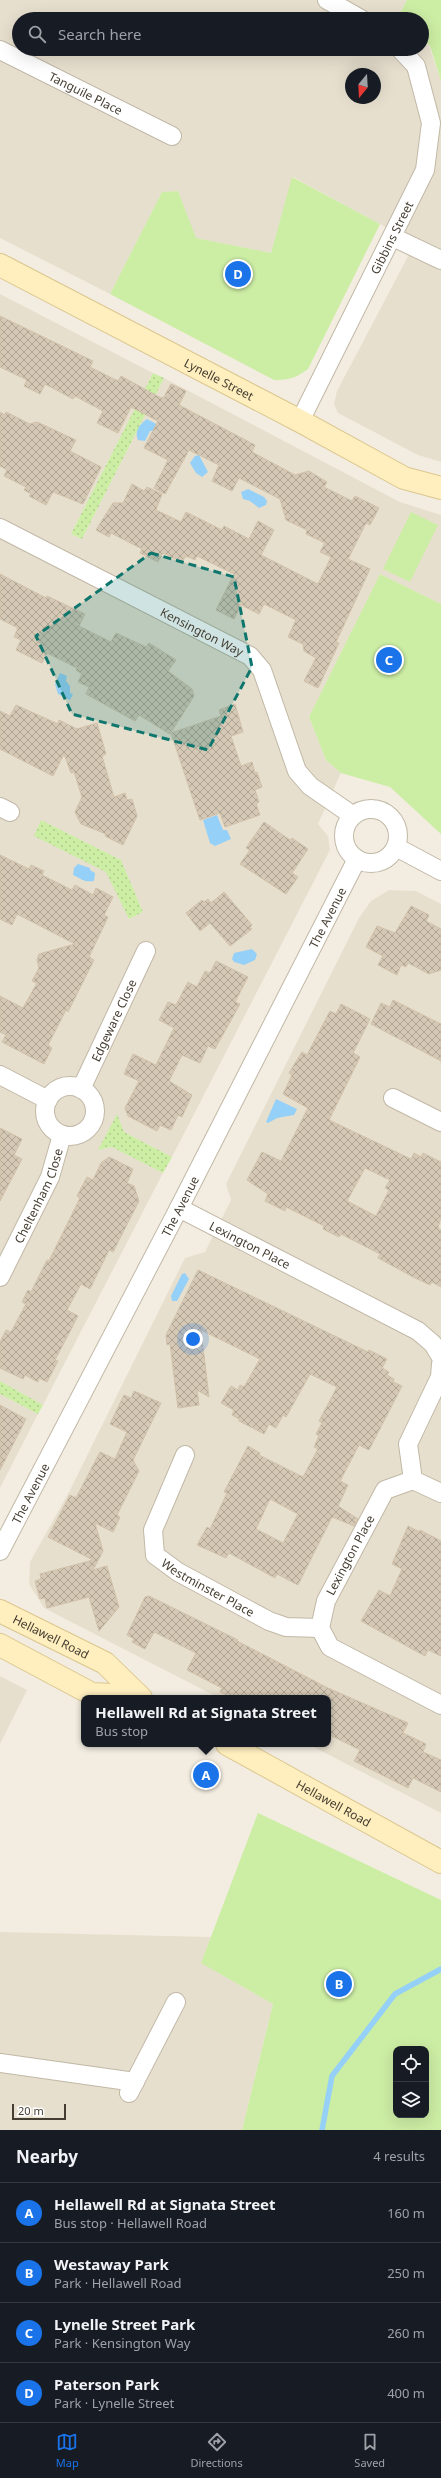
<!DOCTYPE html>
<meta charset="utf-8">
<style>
body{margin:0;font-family:"Noto Sans",sans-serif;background:#20242c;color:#f1f3f6}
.controls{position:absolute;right:12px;bottom:12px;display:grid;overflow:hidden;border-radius:8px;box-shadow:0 4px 16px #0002}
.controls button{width:36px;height:36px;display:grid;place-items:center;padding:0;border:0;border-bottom:1px solid #363941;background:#171b24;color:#f1f3f6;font:20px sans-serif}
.compass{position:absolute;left:345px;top:68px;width:36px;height:36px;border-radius:50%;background:#171b24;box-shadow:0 4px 16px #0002;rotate:198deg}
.scale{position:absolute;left:12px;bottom:10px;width:54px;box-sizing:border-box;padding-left:4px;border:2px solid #443d31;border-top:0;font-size:11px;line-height:14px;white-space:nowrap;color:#443d31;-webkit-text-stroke:3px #fff;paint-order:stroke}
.you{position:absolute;left:193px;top:1339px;width:14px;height:14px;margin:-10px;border:3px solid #fff;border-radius:50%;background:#1a73e8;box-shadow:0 0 0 6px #1a73e833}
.badge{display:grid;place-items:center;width:26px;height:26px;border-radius:50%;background:#1a73e8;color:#fff;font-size:13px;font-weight:700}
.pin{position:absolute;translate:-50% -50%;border:2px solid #fff;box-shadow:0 1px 4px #0006}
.popup{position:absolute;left:81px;top:1695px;width:250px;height:52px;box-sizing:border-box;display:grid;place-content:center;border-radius:8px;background:#171b24;filter:drop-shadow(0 1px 3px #0005);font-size:13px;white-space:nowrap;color:#9ea1a6}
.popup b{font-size:15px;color:#f1f3f6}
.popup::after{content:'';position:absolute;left:50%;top:100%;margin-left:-8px;border:8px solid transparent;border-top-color:#171b24}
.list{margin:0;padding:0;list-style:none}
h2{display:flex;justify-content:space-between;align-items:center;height:52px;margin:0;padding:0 16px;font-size:17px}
h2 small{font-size:13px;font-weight:400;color:#9ea1a6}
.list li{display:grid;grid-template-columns:26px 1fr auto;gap:12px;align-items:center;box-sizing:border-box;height:60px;padding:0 16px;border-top:1px solid #363941}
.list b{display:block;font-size:15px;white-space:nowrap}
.list p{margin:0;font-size:13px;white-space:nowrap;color:#9ea1a6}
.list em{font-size:13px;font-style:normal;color:#9ea1a6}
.icon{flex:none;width:22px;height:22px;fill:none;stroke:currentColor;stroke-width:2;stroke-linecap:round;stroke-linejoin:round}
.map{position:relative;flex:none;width:441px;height:2130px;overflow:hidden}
.search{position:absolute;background:#171b24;box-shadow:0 4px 16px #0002;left:12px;right:12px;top:12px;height:44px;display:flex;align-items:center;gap:10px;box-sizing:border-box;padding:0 14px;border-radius:22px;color:#9ea1a6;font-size:15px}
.sheet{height:292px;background:#171b24}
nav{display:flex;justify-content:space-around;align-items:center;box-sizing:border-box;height:56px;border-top:1px solid #363941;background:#171b24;font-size:11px;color:#9ea1a6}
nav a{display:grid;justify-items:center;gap:2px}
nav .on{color:#1a73e8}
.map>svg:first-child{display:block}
</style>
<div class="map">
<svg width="441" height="2130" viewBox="0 0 441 2130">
<defs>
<pattern id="grass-dots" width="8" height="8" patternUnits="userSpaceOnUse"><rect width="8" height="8" fill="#cceda4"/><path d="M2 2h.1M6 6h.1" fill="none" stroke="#b0cc8e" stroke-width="1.8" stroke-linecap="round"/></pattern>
<pattern id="building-cross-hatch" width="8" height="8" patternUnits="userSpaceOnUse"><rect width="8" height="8" fill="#d5c9b5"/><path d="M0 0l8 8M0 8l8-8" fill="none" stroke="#aea494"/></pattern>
</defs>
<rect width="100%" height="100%" fill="#f3ede1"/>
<path fill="#e7dfce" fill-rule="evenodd" d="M0 0H407L400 13 405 19H19V49H422V38L429 46 441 81V462L418 455 338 413 334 404 337 391 415 243 293 177 271 253 195 238 178 191 162 192 110 294 0 238ZM351 74H375V98H351Z
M0 294 153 373 71 534 82 539 164 378 400 502 441 515V604L380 574 309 717 326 760 341 773 318 824 328 836 330 850 172 1157 124 1132 98 1150 112 1147 163 1173 43 1405 0 1381ZM41 820 121 860 143 912 129 919 107 872Z
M389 890 416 891 441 904V1813L308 1744H328V1698H219L44 1608 29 1584 30 1562 70 1490 185 1258 205 1252 231 1200 226 1184 359 918 371 901Z
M0 1394 38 1414 0 1488Z
M0 1676 27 1690 0 1744Z
M0 1932 211 1937 202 1963 273 2004 242 2130H0Z"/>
<path fill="url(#grass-dots)" d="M153 373 164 378 82 539 71 534Z
M41 820 121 860 143 912 129 919 106 872 34 836Z
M117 1114 124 1132 172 1157 163 1173 112 1147 98 1150Z
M0 1381 43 1405 38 1414 0 1394Z"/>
<path fill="#cceda4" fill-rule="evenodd" d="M407 0H441V81L430 46 422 38V19H406L400 13Z
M292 177 380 224 308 369C296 378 289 380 274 380L110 294 162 192 178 191 196 238 271 253Z
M411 512 438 525 410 582 383 569Z
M380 574 441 604V834L390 787 341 773 326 760 309 717Z
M258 1813 441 1900V2130H242L273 2004 201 1963ZM396 2049H426V2115H396Z"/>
<path fill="#95d0f8" d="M147 419 158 425 153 431H150L145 441 138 440C134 431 140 424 147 419Z
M199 455 208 472 202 477 196 473 190 463 195 456Z
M248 489 264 497 267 501 266 505 259 508 250 501 243 499 241 492Z
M60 673 67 676 66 681 70 686V693L73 694 70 700 58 694 55 684Z
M217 815 223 830H227L231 839 215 846 210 843 203 820Z
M78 864 90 868V870L95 873 94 881C82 882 84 880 73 875L74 868Z
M252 949 257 954 255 960 244 965 234 962 232 959 234 953Z
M276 1099 297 1109 294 1115 277 1118 268 1123 266 1122Z
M185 1273 189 1279 177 1301H172L171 1296 182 1274Z"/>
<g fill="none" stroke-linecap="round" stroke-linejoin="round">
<path stroke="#95d0f8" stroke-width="5.5" d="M322 2130 332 2076 395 1994 441 1969"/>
</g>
<path fill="url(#building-cross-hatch)" stroke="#d1c1a8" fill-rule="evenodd" d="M0 316 93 361 90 367 118 381 121 376 161 398 164 397 171 384 186 391 179 405 255 445 252 452 295 475 309 471 327 482 324 487 352 501 355 496 379 508 370 525 366 523 348 559 370 569 336 642 339 643 318 688 304 681 316 658 304 651 303 644 288 637 296 620 264 604 259 614 241 605 234 619 216 610 234 574 197 556 195 560 186 556 182 562 163 553 158 562 140 553 142 549 111 533 109 537 96 530 113 503H123L132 484 144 491 147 487 162 494 156 510 181 522 186 512 222 530 224 526 249 539 258 521 274 530 261 555 318 584 331 557 320 552 325 543 306 534 307 530 286 520 280 499 239 478 232 491 212 481 219 465 189 450 165 494 154 488 168 460 144 448 158 421 131 407 118 433 97 423 103 411 75 396 73 399 45 384 40 394 24 386 27 380 0 367Z
M0 412 5 415 6 412 30 424 37 422 76 440 70 451 101 467 83 504 53 492 46 505 29 496 31 494 24 490 26 487 4 476 7 470 0 466Z
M0 574 46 598 47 596 85 614 79 626 111 642 116 633 146 647 149 643 176 660 168 671 192 689 194 696 170 734 139 715 135 721 86 694 89 687 78 682 82 674 76 670 77 668 47 653 42 663 16 650 21 640 14 637 18 628 0 619Z
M235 704 243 732 231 736 241 766 252 762 255 773 257 772 262 787 255 790 259 802 256 804 260 815 225 827 220 813 200 820 171 733 221 716 219 710Z
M16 705 58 724 59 720 77 729 97 723 106 754 102 756 114 797 125 793 127 800 132 799 137 816 123 845 105 836 106 834 81 824 75 812 82 797 74 772 71 773 64 754 53 776 0 749V711L10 716Z
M264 822 290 840 292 838 308 849 292 873 298 877 286 894 240 864 250 850 246 848Z
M0 855 29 869 31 865 44 871 42 875 72 890 75 885 93 895 96 888 113 897 104 915 108 917 89 957 94 960 68 1012 66 1010 48 1045 52 1048 44 1064 2 1042 6 1035 0 1032V996L23 1008 37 983 32 981 39 968 37 960 39 954 75 944 17 914 12 925 0 919Z
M224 892 252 925 250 927 252 929 230 946 210 923 200 931 186 913 202 900 204 902 208 899 211 903Z
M411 906 429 915 426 921 441 929V970L429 974 408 963 406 967 401 965 397 975 378 965 383 956 366 947 377 926 395 933Z
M216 961 248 977 235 1002 240 1004 215 1049 208 1046 200 1063 182 1055 169 1081 192 1095 182 1117 178 1115 171 1130 160 1125 157 1131 128 1116 125 1108 139 1081 124 1074 133 1054 156 1065 174 1028 159 1020 168 1002 176 1005 188 982 197 987 205 971 210 973Z
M393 1000 441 1024V1061L371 1024 381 1003 390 1007Z
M341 1004 370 1019 353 1053 360 1057 329 1120 411 1159 414 1153 421 1157 423 1153 441 1162V1217L438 1228 441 1230V1287L432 1282 430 1285 415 1278 378 1258 380 1254 341 1234 339 1237 323 1229 324 1226 286 1207 285 1211 265 1201 268 1194 247 1180 262 1152 281 1161 308 1108 283 1094 292 1075 289 1073 302 1052 307 1055 330 1011 336 1014ZM365 1168 390 1180 385 1188 389 1190 376 1216 347 1201Z
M0 1128 22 1139 14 1155 22 1159 0 1201Z
M109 1157 133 1169 127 1183 134 1186 139 1201 113 1252 109 1250 90 1289 81 1284 67 1310 78 1316 55 1360 58 1361 47 1382 39 1378 38 1382 25 1375 23 1379 0 1368V1342L6 1330 11 1332 26 1304 22 1302 28 1290 31 1292 47 1260 49 1261 80 1198 77 1196 87 1177 93 1180 101 1163Z
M198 1270 368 1352 369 1350 387 1359 382 1368 389 1372 387 1375 394 1379 393 1382 402 1386 369 1450 359 1445 340 1481 348 1485 338 1506 358 1519 354 1526 332 1517 298 1585 277 1574 275 1578 229 1553 226 1558 197 1545 207 1527 210 1529 227 1493 224 1492 248 1446 260 1453 259 1455 303 1477 318 1449 314 1447 319 1436 316 1434 322 1423 319 1421 337 1387 310 1374 286 1417 283 1415 276 1428 269 1424 264 1434 239 1421V1419L232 1415 234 1410 221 1403 231 1386 238 1390 240 1385 244 1387 260 1359 201 1330 209 1397 197 1390 199 1405 178 1408 170 1344 167 1345 166 1335ZM270 1499 298 1514 283 1543 256 1529Z
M134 1391 161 1403 133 1460 139 1471 117 1515 120 1517 113 1532 95 1523 103 1551 93 1570 107 1566 119 1607 99 1631 89 1597 47 1608 45 1598 40 1599 35 1581 41 1579 40 1574 93 1560 48 1537 70 1495 76 1498 100 1452 115 1459 127 1432 110 1424 124 1395 131 1398Z
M0 1405 26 1419 0 1470Z
M408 1526 420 1532V1530L441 1541V1656L428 1650 425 1656 361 1621 379 1590 390 1596 402 1569 392 1564Z
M149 1596 238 1640 237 1641 328 1688 408 1723 403 1733 426 1744 423 1752 441 1760V1792L413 1778 408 1788 354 1761 360 1750 328 1734V1698H232L220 1692 222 1688 187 1670 196 1653 154 1632 145 1649 132 1642 134 1639 127 1635 145 1597Z"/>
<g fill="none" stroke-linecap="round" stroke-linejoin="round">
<defs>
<g id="street">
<path d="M327 0 361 19"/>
<path id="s1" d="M0 50 172 136"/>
<path d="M393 237 441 260"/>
<path id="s2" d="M300 421 425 170 431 123 416 66 400 49"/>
<path id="s3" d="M0 528 250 656 262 670 297 771 310 786 352 815"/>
<path d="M0 807 10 812"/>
<circle cx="371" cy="836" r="27"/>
<path d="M396 847 441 871"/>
<path d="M0 1075 48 1100"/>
<circle cx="70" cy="1111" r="25"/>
<path id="s4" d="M81 1089 146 951"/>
<path d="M393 1098 441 1122"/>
<path id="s5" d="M179 1208 418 1331 433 1344 441 1357"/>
<path id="s6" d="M0 1277 50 1177 62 1135"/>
<path d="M441 1364 440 1377 408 1444 413 1480 385 1490 326 1601 320 1628 330 1647 441 1705"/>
<path id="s7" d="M185 1455 153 1530 155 1555 178 1572 269 1621 286 1627 320 1628"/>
<path d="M413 1480 441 1493"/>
<path id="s8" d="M0 1551 179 1208 357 859"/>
<path d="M0 2063 135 2082"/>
<path d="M129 2093 176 2002"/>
</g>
<g id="secondary">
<path id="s9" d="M0 265 300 421 404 478 441 488"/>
<path id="s10" d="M0 1611 105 1663 141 1698"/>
<path d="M0 1645 92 1694 137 1696"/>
<path id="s11" d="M227 1744 441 1862"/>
</g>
</defs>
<use href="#street" stroke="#c1b8a6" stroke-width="20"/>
<use href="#secondary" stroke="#dbc68d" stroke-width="24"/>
<use href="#street" stroke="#fff" stroke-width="18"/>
<use href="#secondary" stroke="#ffefbf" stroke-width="22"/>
</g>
<path fill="#0f766e" fill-opacity="0.2" stroke="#0f766e" stroke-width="3" stroke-dasharray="8 5" stroke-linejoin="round" d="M151 553 234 577 252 667 208 750 72 714 36 636Z"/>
<g text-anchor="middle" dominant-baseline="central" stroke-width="3" stroke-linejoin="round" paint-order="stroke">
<g font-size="12" fill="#443d31" stroke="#fff">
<text stroke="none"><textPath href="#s1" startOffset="96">Tanguile Place</textPath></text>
<text stroke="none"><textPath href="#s2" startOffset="205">Gibbins Street</textPath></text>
<text stroke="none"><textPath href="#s9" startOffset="247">Lynelle Street</textPath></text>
<text stroke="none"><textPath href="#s3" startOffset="227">Kensington Way</textPath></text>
<text stroke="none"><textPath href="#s8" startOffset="713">The Avenue</textPath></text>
<text stroke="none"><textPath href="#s4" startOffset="76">Edgeware Close</textPath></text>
<text stroke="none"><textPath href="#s6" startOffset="90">Cheltenham Close</textPath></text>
<text stroke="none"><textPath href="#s8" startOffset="389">The Avenue</textPath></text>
<text stroke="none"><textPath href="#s5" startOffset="80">Lexington Place</textPath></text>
<text stroke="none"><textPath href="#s8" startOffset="65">The Avenue</textPath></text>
<text transform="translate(350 1555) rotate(-62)">Lexington Place</text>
<text stroke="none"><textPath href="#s7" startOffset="169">Westminster Place</textPath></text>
<text stroke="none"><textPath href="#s10" startOffset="57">Hellawell Road</textPath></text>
<text stroke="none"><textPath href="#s11" startOffset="122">Hellawell Road</textPath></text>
</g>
</g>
</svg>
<div class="controls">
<button><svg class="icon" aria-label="locate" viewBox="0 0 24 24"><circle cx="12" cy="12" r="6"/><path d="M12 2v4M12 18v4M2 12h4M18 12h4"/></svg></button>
<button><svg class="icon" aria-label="layers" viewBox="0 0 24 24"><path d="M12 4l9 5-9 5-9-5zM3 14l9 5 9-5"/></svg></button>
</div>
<svg class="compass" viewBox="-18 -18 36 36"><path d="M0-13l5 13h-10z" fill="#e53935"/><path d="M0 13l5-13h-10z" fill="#9ea1a6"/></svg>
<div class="scale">20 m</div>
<div class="you"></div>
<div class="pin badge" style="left:206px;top:1775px">A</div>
<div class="popup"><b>Hellawell Rd at Signata Street</b>Bus stop</div>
<div class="pin badge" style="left:339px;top:1984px">B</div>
<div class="pin badge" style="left:389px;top:660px">C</div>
<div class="pin badge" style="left:238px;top:274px">D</div>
<div class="search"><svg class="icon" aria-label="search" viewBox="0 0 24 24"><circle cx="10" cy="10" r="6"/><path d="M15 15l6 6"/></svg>Search here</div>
</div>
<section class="sheet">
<h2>Nearby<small>4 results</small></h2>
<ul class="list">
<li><span class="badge">A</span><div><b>Hellawell Rd at Signata Street</b><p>Bus stop · Hellawell Road</p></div><em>160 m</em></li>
<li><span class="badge">B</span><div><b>Westaway Park</b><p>Park · Hellawell Road</p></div><em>250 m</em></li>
<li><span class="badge">C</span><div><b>Lynelle Street Park</b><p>Park · Kensington Way</p></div><em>260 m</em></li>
<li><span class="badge">D</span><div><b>Paterson Park</b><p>Park · Lynelle Street</p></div><em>400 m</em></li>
</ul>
</section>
<nav>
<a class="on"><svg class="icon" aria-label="map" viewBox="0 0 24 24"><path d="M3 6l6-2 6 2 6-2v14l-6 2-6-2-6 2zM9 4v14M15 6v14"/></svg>Map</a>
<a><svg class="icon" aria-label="directions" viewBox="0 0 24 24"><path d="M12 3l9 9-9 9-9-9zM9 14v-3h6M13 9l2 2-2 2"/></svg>Directions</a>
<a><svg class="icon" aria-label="saved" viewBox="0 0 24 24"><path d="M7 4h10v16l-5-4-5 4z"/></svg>Saved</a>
</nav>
